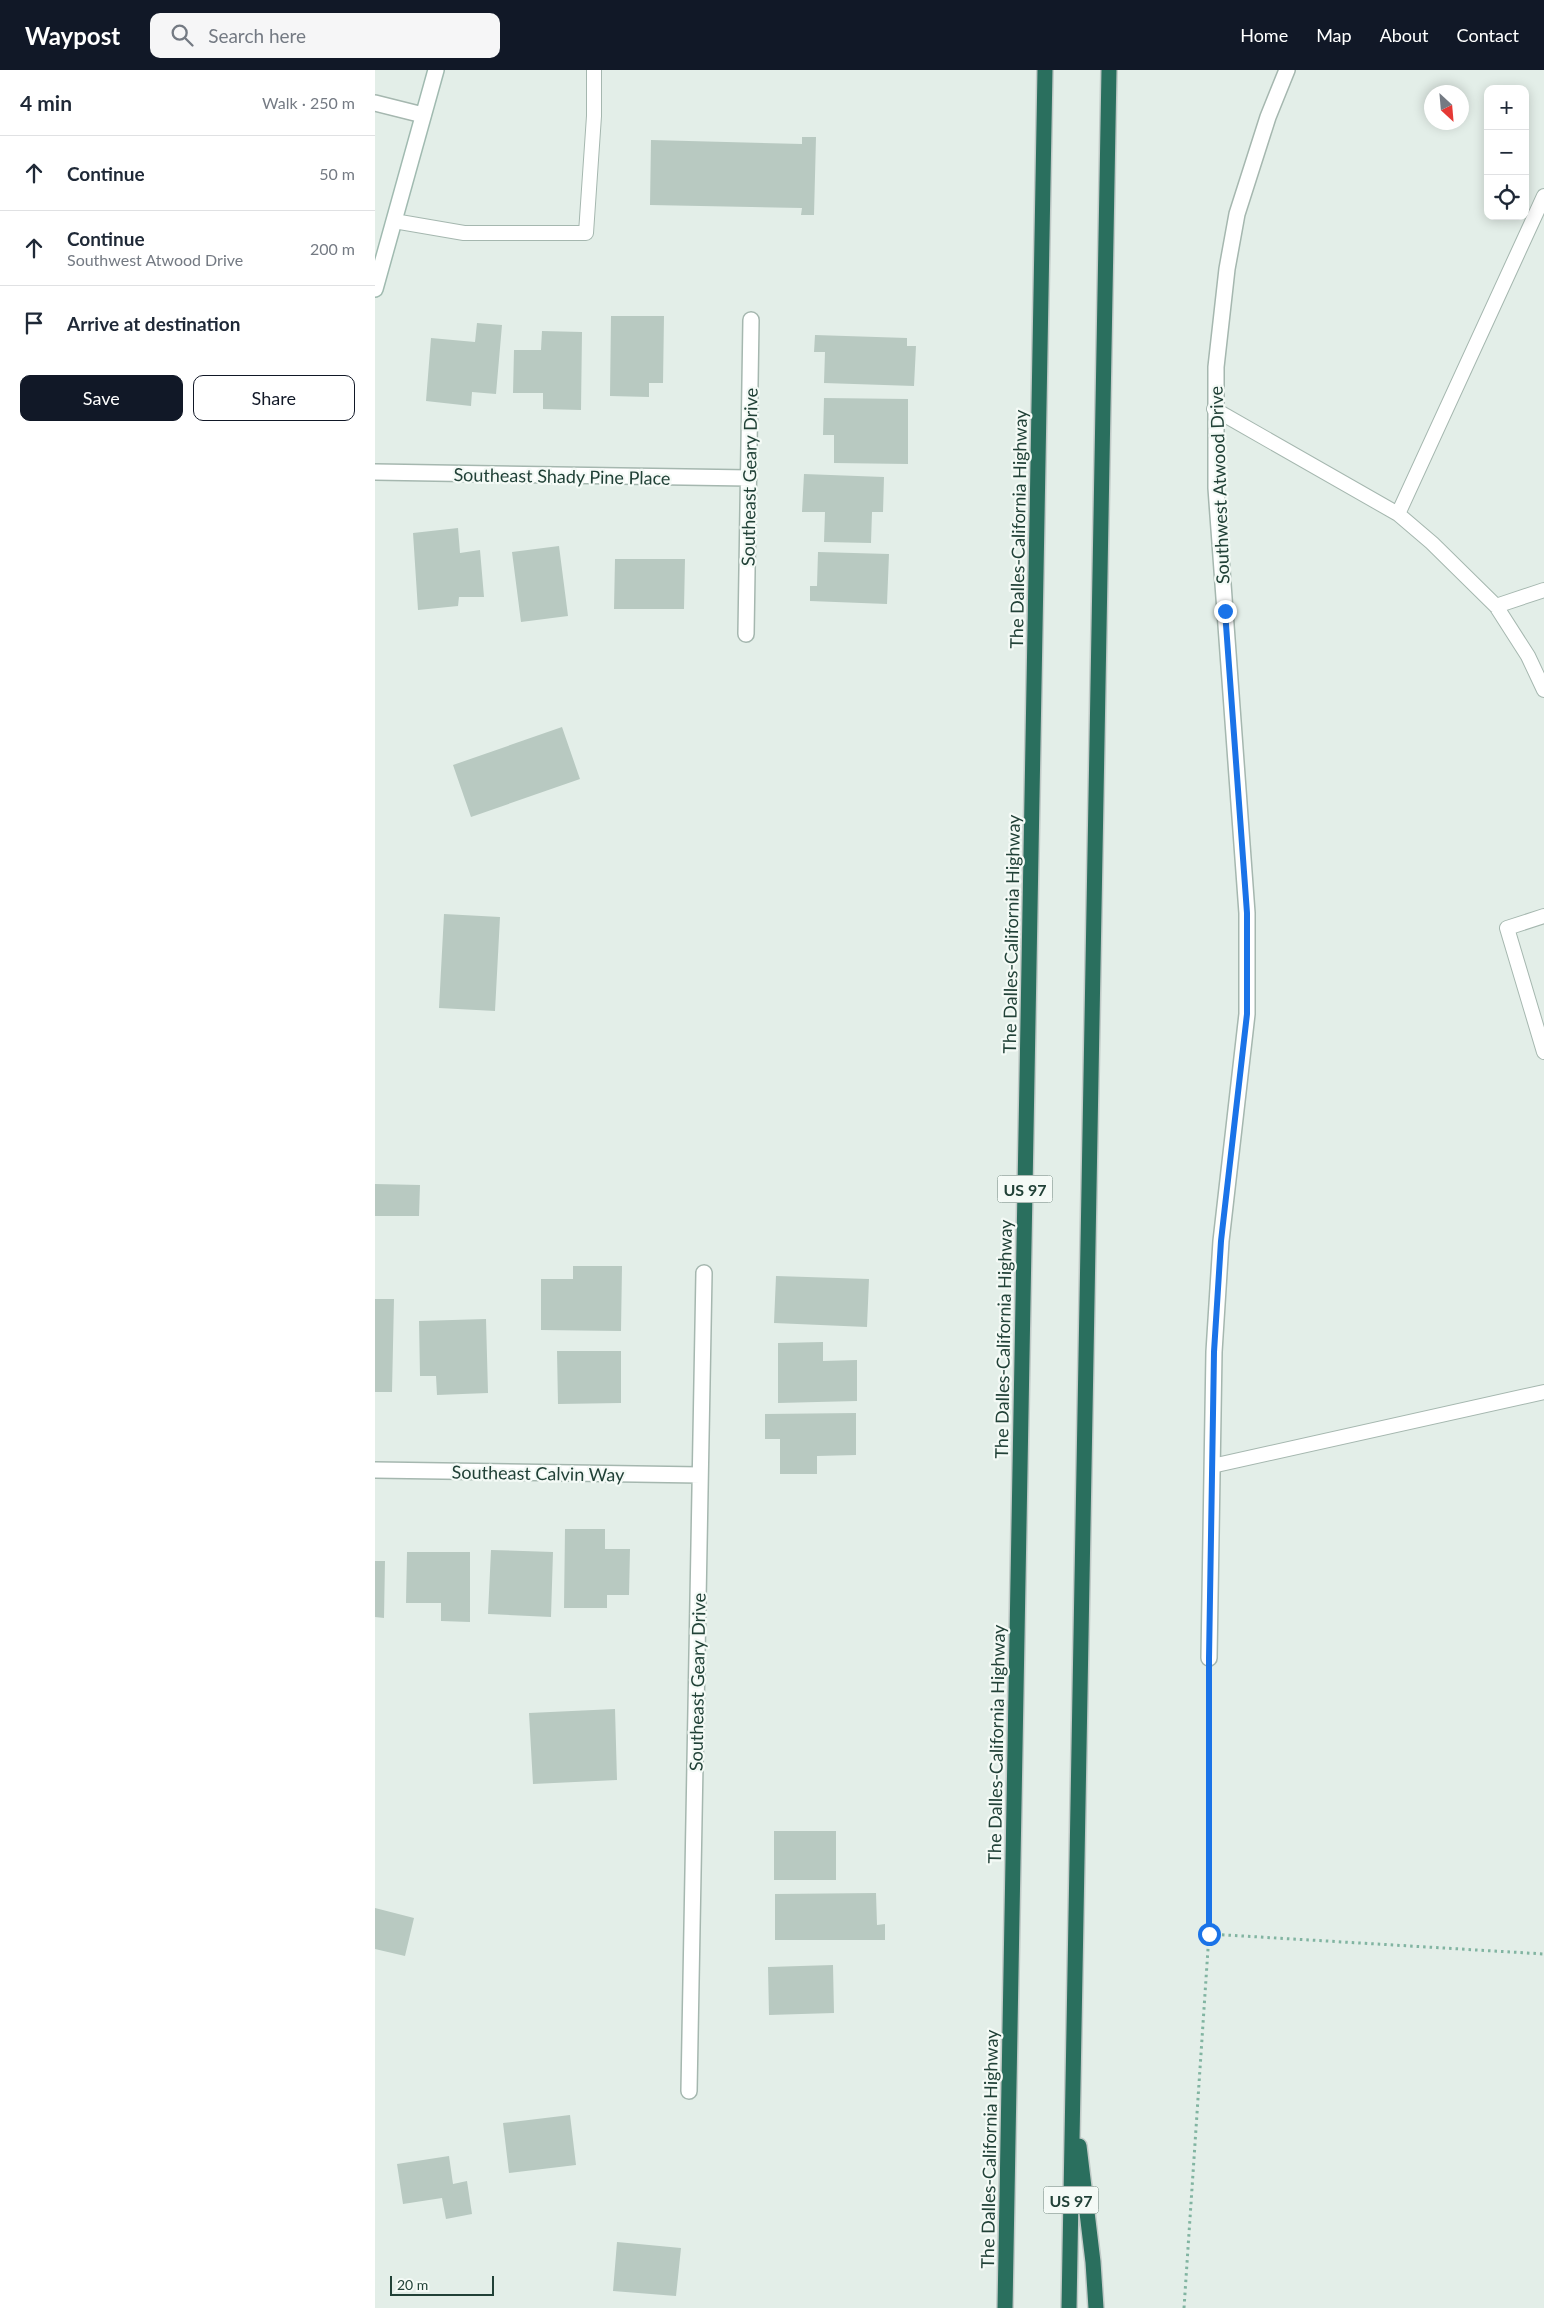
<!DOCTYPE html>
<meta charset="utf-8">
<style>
body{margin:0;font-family:Lato,sans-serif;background:#f6f6f7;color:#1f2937}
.controls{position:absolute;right:15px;top:15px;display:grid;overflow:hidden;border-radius:10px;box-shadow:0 2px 12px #0003}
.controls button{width:45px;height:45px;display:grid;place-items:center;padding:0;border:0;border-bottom:1px solid #e0e1e3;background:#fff;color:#1f2937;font:25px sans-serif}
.compass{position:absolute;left:1049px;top:15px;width:45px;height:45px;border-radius:50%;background:#fff;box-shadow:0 2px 12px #0003;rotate:154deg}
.scale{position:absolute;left:15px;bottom:12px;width:104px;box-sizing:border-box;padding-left:5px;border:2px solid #214137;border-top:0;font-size:14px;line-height:18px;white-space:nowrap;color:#214137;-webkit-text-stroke:4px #f4faf6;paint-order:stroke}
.stop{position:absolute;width:15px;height:15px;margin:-11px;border:4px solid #1a73e8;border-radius:50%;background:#fff}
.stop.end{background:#1a73e8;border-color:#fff;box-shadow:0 1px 5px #0008}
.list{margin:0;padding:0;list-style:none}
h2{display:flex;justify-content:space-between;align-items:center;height:65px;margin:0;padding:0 20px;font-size:21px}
h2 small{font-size:16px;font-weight:400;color:#747a83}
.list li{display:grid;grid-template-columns:32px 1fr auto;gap:15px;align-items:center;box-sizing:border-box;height:75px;padding:0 20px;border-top:1px solid #e0e1e3}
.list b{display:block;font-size:19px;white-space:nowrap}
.list p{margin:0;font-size:16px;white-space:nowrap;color:#747a83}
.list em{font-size:16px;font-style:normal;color:#747a83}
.actions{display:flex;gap:10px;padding:15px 20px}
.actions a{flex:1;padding:11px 0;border:1px solid #111827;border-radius:10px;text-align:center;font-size:18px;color:#111827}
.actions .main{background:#111827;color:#fff}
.icon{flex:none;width:28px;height:28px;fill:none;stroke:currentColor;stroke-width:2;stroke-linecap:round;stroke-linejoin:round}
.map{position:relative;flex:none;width:1169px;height:2238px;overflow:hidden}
header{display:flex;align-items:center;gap:30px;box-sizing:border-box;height:70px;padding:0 25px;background:#111827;color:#fff}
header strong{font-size:24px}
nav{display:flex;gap:28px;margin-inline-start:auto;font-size:18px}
.search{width:350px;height:45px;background:#f6f6f7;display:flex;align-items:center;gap:12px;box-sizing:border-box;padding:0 18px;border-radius:10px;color:#747a83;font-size:19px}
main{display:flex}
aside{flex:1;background:#fff}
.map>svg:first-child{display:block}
</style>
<header>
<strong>Waypost</strong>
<div class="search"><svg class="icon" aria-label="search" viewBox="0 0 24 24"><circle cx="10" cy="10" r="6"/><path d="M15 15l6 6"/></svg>Search here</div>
<nav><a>Home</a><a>Map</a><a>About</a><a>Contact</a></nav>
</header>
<main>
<aside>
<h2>4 min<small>Walk · 250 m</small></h2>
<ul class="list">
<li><svg class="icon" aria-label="ahead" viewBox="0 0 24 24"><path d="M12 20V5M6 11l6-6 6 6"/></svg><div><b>Continue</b></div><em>50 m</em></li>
<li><svg class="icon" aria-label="ahead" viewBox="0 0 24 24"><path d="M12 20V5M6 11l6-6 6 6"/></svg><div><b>Continue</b><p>Southwest Atwood Drive</p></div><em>200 m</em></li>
<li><svg class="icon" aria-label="arrive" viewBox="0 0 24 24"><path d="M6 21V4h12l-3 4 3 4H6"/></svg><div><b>Arrive at destination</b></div></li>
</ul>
<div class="actions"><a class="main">Save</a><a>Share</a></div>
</aside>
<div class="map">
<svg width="1169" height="2238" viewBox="0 0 1169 2238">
<rect width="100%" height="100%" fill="#e3eee8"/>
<path fill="#b8c9c1" d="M427 67H441L439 145H426L427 138 275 135 276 70 427 74Z
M236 246H289L288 313H274V327L235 326Z
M102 253 127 255 121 324 97 322 96 336 51 331 56 268 100 272Z
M167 261 207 262 206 340 168 339V323H138L139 280H166Z
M440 265 532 268V276H541L539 316 449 313 450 282H439Z
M449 328 533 329V394L459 393V365H448Z
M429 404 509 407 508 442H497L496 473 449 472 450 442H427Z
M83 458 85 483 105 480 109 527H84L83 536 43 540 38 463Z
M184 476 193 546 146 552 137 482Z
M443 482 514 484 512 534 435 531V516H442Z
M240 489H310L309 539H239Z
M187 657 205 709 96 747 78 695Z
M69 844 125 847 120 941 64 938Z
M0 1114 45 1115 44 1146H0Z
M198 1196H247L246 1261 166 1260V1209H198Z
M401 1206 494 1209 492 1257 399 1253Z
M0 1229H19L17 1322H0Z
M111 1249 113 1323 62 1325 61 1306H45L44 1251Z
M448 1272V1291L482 1290V1331L403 1333V1273Z
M182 1281H246V1333L183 1334Z
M481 1343V1385L442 1386V1404H405V1369H390V1344Z
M190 1459H230V1479H255L254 1525H232V1538H189Z
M116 1480 178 1482 176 1547 113 1544Z
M32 1482H95V1552L66 1551V1533H31Z
M0 1491H10L9 1548 0 1547Z
M240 1639 242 1710 158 1714 154 1643Z
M399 1761H461V1810H399Z
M501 1823 502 1855 510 1854V1870H400V1824Z
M0 1838 39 1848 30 1886 0 1879Z
M458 1895 459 1943 394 1945 393 1897Z
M195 2045 201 2095 134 2103 128 2053Z
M74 2086 78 2114 92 2111 97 2144 71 2149 67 2128 28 2134 22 2094Z
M242 2172 306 2178 301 2226 238 2221Z"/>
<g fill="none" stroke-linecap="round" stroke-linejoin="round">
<defs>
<path id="lane" d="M19 151 89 163H211L219 46V0
M839 339 1023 444 1057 473 1121 536 1153 586 1169 620
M1023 444 1169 126
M1121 536 1169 520
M1169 846 1132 858 1169 982
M837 1396 1169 1322"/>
<path id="street" d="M0 33 48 45
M0 402 374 408
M371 564 376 250
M0 1400 325 1405
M834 1588 839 1282 846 1171 872 944V843L841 418V297L852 199 862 144 893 47 912 0
M314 2021 329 1203"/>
<path id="secondary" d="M0 219 61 0"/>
<path id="highway" d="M704 2076 718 2192 721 2238
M630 2238 670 0
M694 2238 734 0"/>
</defs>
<use href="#lane" stroke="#a5b7af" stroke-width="16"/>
<use href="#street" stroke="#a5b7af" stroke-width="18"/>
<use href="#secondary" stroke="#a0bab0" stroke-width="18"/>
<use href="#highway" stroke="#c1cac7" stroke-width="18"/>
<path stroke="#81b4a1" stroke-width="3" stroke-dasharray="2.5 4" stroke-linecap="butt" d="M834 1864 1169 1884
M809 2238 834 1864V1614"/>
<use href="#lane" stroke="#fff" stroke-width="14"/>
<use href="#street" stroke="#fff" stroke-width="15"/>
<use href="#secondary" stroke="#fff" stroke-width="15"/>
<use href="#highway" stroke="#2a6f5e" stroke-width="15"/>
</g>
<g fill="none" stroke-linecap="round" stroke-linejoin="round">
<path stroke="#1a73e8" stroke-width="6" d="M834 1864V1588L839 1282 846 1171 872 944V843L850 541"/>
</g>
<g text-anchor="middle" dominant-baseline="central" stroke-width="4.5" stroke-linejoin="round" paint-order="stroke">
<g fill="#f4faf6" stroke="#607870" stroke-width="1">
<rect x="622.5" y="1105.5" width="55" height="27" rx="4"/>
<rect x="668.5" y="2116.5" width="55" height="27" rx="4"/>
</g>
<g font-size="16" font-weight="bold" fill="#214137">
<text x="650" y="1119">US 97</text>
<text x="696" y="2130">US 97</text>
</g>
<g font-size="18" fill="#214137" stroke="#f4faf6">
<text transform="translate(187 406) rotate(1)">Southeast Shady Pine Place</text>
<text transform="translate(374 407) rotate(-89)">Southeast Geary Drive</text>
<text transform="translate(844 415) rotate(-92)">Southwest Atwood Drive</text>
<text transform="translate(643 459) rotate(-89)">The Dalles-California Highway</text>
<text transform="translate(636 864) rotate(-89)">The Dalles-California Highway</text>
<text transform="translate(628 1269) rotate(-89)">The Dalles-California Highway</text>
<text transform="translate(163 1403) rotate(1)">Southeast Calvin Way</text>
<text transform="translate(322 1612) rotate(-89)">Southeast Geary Drive</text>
<text transform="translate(621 1674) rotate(-89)">The Dalles-California Highway</text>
<text transform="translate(614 2079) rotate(-89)">The Dalles-California Highway</text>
</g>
</g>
</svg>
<div class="controls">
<button>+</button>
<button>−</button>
<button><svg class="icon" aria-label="locate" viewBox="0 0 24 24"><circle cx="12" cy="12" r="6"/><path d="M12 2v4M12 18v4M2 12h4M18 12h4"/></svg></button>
</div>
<svg class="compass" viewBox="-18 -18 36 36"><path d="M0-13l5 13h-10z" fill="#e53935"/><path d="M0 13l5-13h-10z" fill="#747a83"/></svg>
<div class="scale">20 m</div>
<div class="stop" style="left:834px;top:1864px"></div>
<div class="stop end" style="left:850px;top:541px"></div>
</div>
</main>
